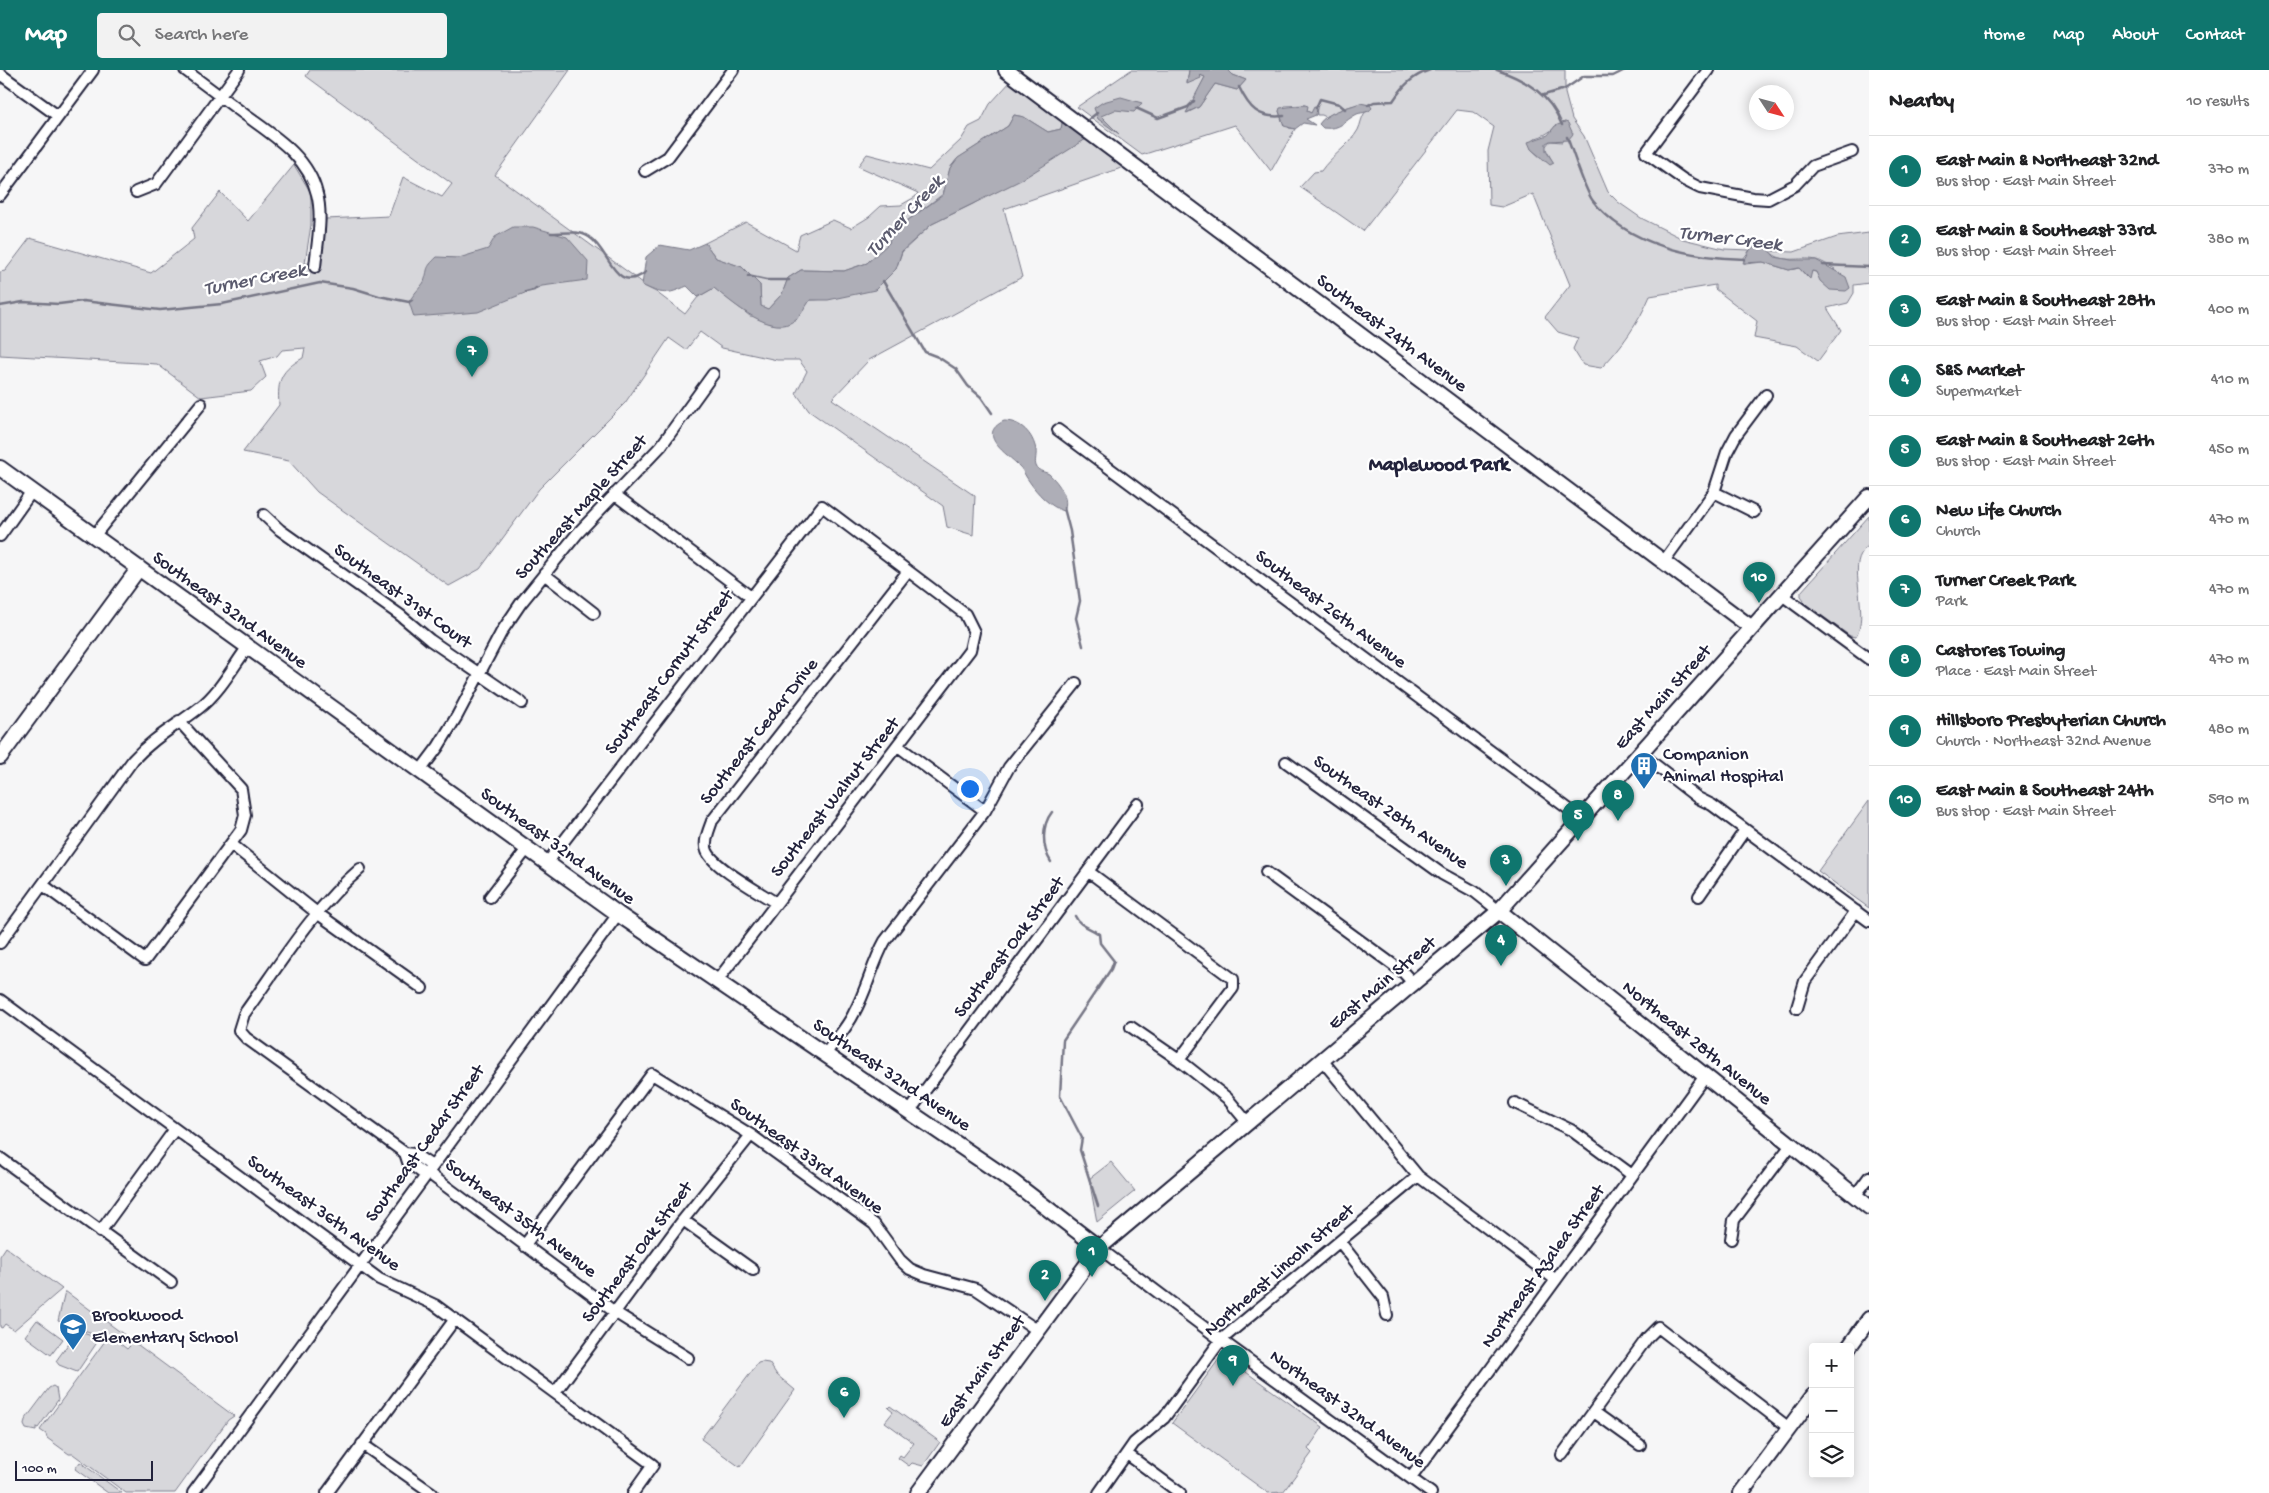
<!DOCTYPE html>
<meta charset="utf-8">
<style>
body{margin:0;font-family:"Gochi Hand",sans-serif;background:#f2f2f2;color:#202124}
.controls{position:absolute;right:15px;bottom:15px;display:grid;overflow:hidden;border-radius:5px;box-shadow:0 2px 12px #0003}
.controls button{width:45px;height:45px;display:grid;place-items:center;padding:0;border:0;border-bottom:1px solid #e0e0e0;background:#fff;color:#202124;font:25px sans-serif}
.compass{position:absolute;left:1749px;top:15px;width:45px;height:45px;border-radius:50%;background:#fff;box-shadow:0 2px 12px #0003;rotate:126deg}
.scale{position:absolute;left:15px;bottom:12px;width:138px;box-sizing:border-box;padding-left:5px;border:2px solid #22223b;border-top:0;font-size:14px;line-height:18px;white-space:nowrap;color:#22223b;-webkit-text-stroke:4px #fff;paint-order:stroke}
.you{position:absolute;left:969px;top:718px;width:18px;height:18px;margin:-12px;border:4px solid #fff;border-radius:50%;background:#1a73e8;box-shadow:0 0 0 8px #1a73e833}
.badge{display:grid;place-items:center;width:32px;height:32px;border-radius:50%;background:#0f766e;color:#fff;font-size:16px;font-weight:700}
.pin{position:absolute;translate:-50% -41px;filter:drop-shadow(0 1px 2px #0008)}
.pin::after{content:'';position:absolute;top:26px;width:18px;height:15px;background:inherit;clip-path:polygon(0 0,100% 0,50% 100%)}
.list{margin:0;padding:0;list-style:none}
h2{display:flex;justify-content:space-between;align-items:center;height:65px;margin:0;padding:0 20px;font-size:21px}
h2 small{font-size:16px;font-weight:400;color:#757577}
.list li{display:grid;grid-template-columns:32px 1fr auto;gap:15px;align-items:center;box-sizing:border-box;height:70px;padding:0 20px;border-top:1px solid #e0e0e0}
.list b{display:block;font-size:19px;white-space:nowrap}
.list p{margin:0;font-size:16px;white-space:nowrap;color:#757577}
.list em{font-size:16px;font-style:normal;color:#757577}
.icon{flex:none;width:28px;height:28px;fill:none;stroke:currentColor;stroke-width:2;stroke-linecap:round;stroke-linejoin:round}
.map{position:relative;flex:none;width:1869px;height:1423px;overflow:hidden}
header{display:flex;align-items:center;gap:30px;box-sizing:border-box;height:70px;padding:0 25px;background:#0f766e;color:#fff}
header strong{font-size:24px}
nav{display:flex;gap:28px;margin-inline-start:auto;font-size:18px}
.search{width:350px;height:45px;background:#f2f2f2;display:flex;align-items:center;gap:12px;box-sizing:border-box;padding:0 18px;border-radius:5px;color:#757577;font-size:19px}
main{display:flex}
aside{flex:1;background:#fff}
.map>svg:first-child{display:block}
</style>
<header>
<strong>Map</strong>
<div class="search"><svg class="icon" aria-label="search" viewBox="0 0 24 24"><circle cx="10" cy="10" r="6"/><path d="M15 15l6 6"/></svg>Search here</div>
<nav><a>Home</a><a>Map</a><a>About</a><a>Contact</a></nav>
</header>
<main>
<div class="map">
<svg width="1869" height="1423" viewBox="0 0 1869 1423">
<rect width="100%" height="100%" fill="#f6f6f7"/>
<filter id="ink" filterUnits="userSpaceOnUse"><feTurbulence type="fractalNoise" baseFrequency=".02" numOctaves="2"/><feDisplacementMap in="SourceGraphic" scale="10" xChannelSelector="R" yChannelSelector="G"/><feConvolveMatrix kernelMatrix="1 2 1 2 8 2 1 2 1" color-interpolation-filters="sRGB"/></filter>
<g filter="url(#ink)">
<path fill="#d7d7db" stroke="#7c7c8b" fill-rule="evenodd" d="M310 0H570L495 105 643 213 642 215 656 222 685 244 698 227 714 218 750 246 796 250 810 230C843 230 868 214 896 199L902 182 932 154 973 134 1086 69 1124 97 1004 139 1022 207 869 290 832 329 975 426 973 465 947 457 943 436 809 341 796 323 807 301 799 290H777L722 278 700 262 686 280 669 268 625 333 539 419 480 499 449 516 317 422 289 391 243 382 279 335C277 310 281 300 303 288L305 278 282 280 277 286 260 291 266 307 251 321 201 327 157 294 0 285V202L5 201 30 168 151 203 194 169 192 158 220 122 248 151 294 95 311 123V155L305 193 320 197 326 149 389 146 403 107 442 127 452 114 306 6Z
M1131 0H1189L1187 13 1200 5 1205 7 1187 43 1199 37 1215 14 1237 20 1246 10 1233 5 1228 0H1565V23L1572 49 1584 66 1608 122 1618 132 1641 148 1683 169 1724 179 1750 180 1743 189 1745 194 1763 192 1789 200 1799 198 1807 207 1811 201 1816 202 1819 207 1835 199C1829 196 1822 191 1816 190 1799 186 1783 195 1769 181L1794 182 1837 167 1869 163V213L1854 215V223L1848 233 1827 238 1841 260 1818 291 1797 276 1754 268 1757 251 1715 219V215L1650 226C1639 252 1622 277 1601 298L1583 295 1573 279 1578 268 1558 262 1545 247 1570 215 1533 124 1502 137 1489 135 1488 81 1494 57 1473 42 1457 40 1363 161 1300 117 1314 102 1321 101C1331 86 1349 76 1358 60 1361 54 1361 48 1365 42L1369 41 1370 35C1354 32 1340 40 1326 47L1322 45H1317L1316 37 1311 43 1307 41 1305 35 1285 36 1279 41 1282 51 1289 58 1295 59 1271 101 1235 55 1142 85 1077 37ZM1565 52 1562 72 1550 71 1545 77 1553 93 1544 91 1531 79 1536 68C1550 64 1553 57 1565 52Z
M1011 11 1063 48 1061 59 1048 62 1024 47 1014 45 1008 56 957 89 950 98 943 124 907 151 893 159 889 173 867 193 844 201 801 200 788 208 782 224 768 239 761 237 760 215 742 197 716 188 705 173 746 152 796 180 800 165 833 150 851 158 869 147 881 136 901 135 915 127 918 123 858 96 867 84 929 100 961 70 969 57 981 51 990 34Z
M1869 446V475C1867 477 1863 480 1861 484 1850 502 1869 545 1856 567L1850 566 1803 532 1804 530 1801 526V522Z
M1869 731V838L1818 801Z
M1111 1092 1135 1121 1097 1152 1089 1109Z
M6 1177 62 1219 14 1260 5 1254 2 1258 0 1257V1186Z
M65 1221 234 1346 228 1350 175 1423H126L73 1384H69L47 1368 46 1364 40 1360 105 1271 114 1269 127 1279 130 1276 115 1265 100 1267 58 1251Z
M37 1250 63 1269 51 1285 25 1266Z
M76 1263C83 1262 94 1266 98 1271L77 1302 59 1295 56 1291Z
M1222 1285 1323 1357 1308 1379 1312 1383 1283 1422 1268 1423 1172 1353Z
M762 1292 769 1293 777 1305 795 1320 740 1397 701 1369 758 1293Z
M53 1316 56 1318 58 1330 38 1358 36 1357V1361L26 1359 24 1355 25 1350 49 1318Z
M890 1336 940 1372 923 1396 912 1393 909 1396 898 1388 900 1385 903 1387 914 1373 885 1352 893 1342 888 1338Z
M80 1392 122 1423H108L75 1399Z"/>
<path fill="#aeaeb7" stroke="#767685" d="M1189 0H1228L1233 5 1246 10 1237 20 1215 14 1199 37 1186 43 1205 7 1200 5 1201 8 1187 14Z
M1121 27 1142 33 1134 42 1115 40 1101 46 1119 64 1098 49 1094 38 1103 32Z
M1360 33 1370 35 1372 38C1368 43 1363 42 1357 44 1343 51 1342 60 1323 58L1319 54C1327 42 1347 38 1360 33Z
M1305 35 1308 36 1307 41 1311 43 1314 37 1317 38 1316 45 1306 49 1315 55 1303 53 1295 59 1284 56 1279 41 1280 38Z
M1014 45 1024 47 1048 62 1061 59 1063 48 1086 69 1021 110 932 154 902 181 896 199 875 220 828 230H810C806 236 802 244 796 249 774 270 731 232 714 218L698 227 687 216C667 225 662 225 642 215L646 187 660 175 689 180 705 173 716 188 742 197 760 215 761 236 768 239 782 224 788 208 801 200 844 201 867 193 889 173 893 159 907 151 943 125 950 98 958 88 1008 56Z
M1565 52 1568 53 1573 64 1568 70 1550 71 1546 73V81L1554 93 1550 95 1531 79 1528 72 1548 65 1555 56Z
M513 157H533L567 167 588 191 587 210 542 216 478 242 414 247 409 232C413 224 421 217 424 212 429 198 424 199 437 187L459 188 488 179 495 167Z
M1756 174H1763L1775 187 1791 190H1816L1846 207 1850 218 1846 221 1830 220 1820 211 1816 202 1812 201 1810 209 1799 198 1789 200 1763 192 1743 193 1750 180Z
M1004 351C1021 351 1033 364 1036 380 1037 387 1033 394 1038 399 1041 402 1046 402 1049 404 1059 413 1070 429 1064 441 1050 437 1037 423 1029 411 1025 406 1023 399 1018 395 1008 384 975 365 1004 351Z"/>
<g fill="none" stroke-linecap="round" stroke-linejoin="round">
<path stroke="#767685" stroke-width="2.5" d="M1497 0C1527 10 1550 25 1562 55
M1239 17C1249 38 1258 49 1284 46
M1544 25 1565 19 1584 6H1613L1625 0
M1368 35 1374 32 1393 31C1403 16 1412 6 1430 0
M1136 38 1158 48 1188 37 1194 31
M1316 38 1320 29 1339 34 1345 39
M1084 53 1097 43
M1567 67C1573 82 1585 121 1593 131 1628 175 1692 188 1745 189
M551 163C563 163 579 160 589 167 610 180 614 226 646 202
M1823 195 1869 197
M748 206 766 210H789
M883 211 925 282 938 287 956 299 968 316 981 327 992 343
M526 222 534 220 536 218
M0 236 23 232 59 234 83 231 160 240 222 234 320 213 353 218 379 226 409 232 412 230
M1064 438 1070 461 1080 531 1076 548 1083 576
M1051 792C1042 778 1041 756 1052 742
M1052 825V810
M1075 846C1080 857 1090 857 1099 864L1100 873 1114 891 1111 899 1063 970 1060 1026 1082 1068 1080 1080 1098 1136"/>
<defs>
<path id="street" d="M185 0C205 15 224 29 244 44 274 66 308 86 317 124 323 147 317 174 315 197
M1708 0 1646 83 1684 110 1700 118 1753 128 1768 129 1795 115 1813 96 1852 82
M0 4 58 46
M645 101 668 87 733 0
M136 122 156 114 239 0
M0 125 93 0
M1058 360 1582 749
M1714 422 1754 442
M614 424 751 527
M264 445 280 460 400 545 430 570 522 633
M0 466 32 421
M94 466 201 334
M1664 491 1714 422 1727 382 1736 365 1766 325
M544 504 594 543
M1782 525 1869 589
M898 676 985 741
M1640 683 1698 728 1712 735 1869 851
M1286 692 1442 804 1475 822 1499 841
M420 701 438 677 457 646 502 561 521 533 577 464 661 376 713 304
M231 774 317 843 422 918
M547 793 822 436 965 544 974 562 970 580 717 911
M360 799C313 839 280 894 244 944L239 960 246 968 405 1083 408 1092 425 1105
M1089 802 1233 909V918L1179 990 1227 1028 1247 1052
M1266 802 1403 902 1413 913
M43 815 145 890 241 760 245 745 241 719 179 651
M1699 826 1745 760
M490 827 527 779
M776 833C761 823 713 797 707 781 703 772 709 760 712 751L908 501
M0 873 133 690C153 668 176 656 199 638 219 623 233 597 247 578
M0 930 379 1209 435 1235 653 1395 633 1423
M1797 938 1805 911 1856 841
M1131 957 1179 990
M825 985C834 971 847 958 854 943 867 920 872 894 885 871L985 741 1009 697 1076 613
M1322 990 1418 1106 1556 1210
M1515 1033 1571 1060 1632 1105
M909 1042 1138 734
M405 1083 414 1084 432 1096
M0 1088 171 1212
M427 1102 616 1243 688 1288
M1855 1126 1869 1107
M683 1150 753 1200
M100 1162 175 1059
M1731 1169 1734 1150 1791 1075
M1340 1172 1383 1227 1387 1245
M524 1176 652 1004 751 1065 874 1154 900 1190 910 1199 924 1205 976 1219 1037 1260
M1099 1178 1221 1270 1431 1423
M555 1323 683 1150 751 1065
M1594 1342 1640 1375
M362 1374 432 1423
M1127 1384 1180 1423
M1562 1385 1647 1268 1658 1257 1789 1358
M1411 1408 1705 1006
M193 1423 618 844
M327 1423 455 1249
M1099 1423 1134 1373 1164 1348 1221 1270 1418 1106"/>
<path id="secondary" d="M1006 0 1752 558
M0 398 618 844 1013 1112 1099 1178
M0 687 139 498
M1499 841 1869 1137
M1849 1277 1869 1249
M918 1423 1099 1178 1499 841 1869 427
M1741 1423 1813 1326"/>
</defs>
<use href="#street" stroke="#22223b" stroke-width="14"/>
<use href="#secondary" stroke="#22223b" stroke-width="18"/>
<use href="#street" stroke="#fff" stroke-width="10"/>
<use href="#secondary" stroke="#fff" stroke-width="14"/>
</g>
</g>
<defs>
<symbol id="building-pin" viewBox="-11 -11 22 30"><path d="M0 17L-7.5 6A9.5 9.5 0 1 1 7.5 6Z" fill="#1f6fb2" stroke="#fff"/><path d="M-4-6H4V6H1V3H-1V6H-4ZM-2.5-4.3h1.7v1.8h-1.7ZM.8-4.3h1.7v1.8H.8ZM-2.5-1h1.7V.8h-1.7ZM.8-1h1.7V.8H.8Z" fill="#fff"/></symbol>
<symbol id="school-pin" viewBox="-11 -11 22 30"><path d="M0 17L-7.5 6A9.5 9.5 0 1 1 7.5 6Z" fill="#1f6fb2" stroke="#fff"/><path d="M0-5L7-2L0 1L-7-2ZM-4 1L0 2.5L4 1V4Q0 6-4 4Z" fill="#fff"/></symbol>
</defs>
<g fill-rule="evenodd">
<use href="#building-pin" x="1628" y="680" width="32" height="43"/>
<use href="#school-pin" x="57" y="1241" width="32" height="43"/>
</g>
<g text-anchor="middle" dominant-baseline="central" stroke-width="4.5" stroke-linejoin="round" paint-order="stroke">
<g font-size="19" fill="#22223b" stroke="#fff">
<text transform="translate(1391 264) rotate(37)">Southeast 24th Avenue</text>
<text transform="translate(582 438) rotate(-48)">Southeast Maple Street</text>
<text transform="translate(402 527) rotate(36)">Southeast 31st Court</text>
<text transform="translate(1330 540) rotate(37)">Southeast 26th Avenue</text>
<text transform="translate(229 541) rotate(36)">Southeast 32nd Avenue</text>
<text transform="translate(670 603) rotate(-53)">Southeast Cornutt Street</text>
<text transform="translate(1664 628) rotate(-48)">East Main Street</text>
<text transform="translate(760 662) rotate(-52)">Southeast Cedar Drive</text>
<text transform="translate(836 728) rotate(-52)">Southeast Walnut Street</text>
<text transform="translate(1390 743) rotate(35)">Southeast 28th Avenue</text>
<text transform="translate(557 777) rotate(36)">Southeast 32nd Avenue</text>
<text transform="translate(1010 878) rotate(-53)">Southeast Oak Street</text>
<text transform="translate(1383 914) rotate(-40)">East Main Street</text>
<text transform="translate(1696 974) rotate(39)">Northeast 28th Avenue</text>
<text transform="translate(891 1006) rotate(34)">Southeast 32nd Avenue</text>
<text transform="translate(426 1074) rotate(-54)">Southeast Cedar Street</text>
<text transform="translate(806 1087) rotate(36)">Southeast 33rd Avenue</text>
<text transform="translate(323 1144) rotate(36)">Southeast 36th Avenue</text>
<text transform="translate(520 1149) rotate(37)">Southeast 35th Avenue</text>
<text transform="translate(638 1183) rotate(-53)">Southeast Oak Street</text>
<text transform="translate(1544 1197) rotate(-54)">Northeast Azalea Street</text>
<text transform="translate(1280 1201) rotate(-41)">Northeast Lincoln Street</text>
<text transform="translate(983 1302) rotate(-54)">East Main Street</text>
<text transform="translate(1347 1340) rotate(36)">Northeast 32nd Avenue</text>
</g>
<g font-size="19" fill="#22223b" stroke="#fff" text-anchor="start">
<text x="1663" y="685">Companion<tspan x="1663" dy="22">Animal Hospital</tspan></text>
<text x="92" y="1246">Brookwood<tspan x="92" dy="22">Elementary School</tspan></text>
</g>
<g font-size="20" font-style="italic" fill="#5a5a6d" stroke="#fff">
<text transform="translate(906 147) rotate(-47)">Turner Creek</text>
<text transform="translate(1730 170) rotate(7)">Turner Creek</text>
<text transform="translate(255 211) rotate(-11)">Turner Creek</text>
</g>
<g font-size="20" font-weight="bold" fill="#22223b" stroke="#fff">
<text x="1439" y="396">Maplewood Park</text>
</g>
</g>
</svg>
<div class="controls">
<button>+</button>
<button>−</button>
<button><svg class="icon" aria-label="layers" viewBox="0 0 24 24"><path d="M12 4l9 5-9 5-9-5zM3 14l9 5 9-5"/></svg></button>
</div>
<svg class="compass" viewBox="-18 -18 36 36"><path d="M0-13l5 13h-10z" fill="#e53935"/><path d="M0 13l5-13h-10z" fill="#757577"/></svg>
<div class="scale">100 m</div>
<div class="you"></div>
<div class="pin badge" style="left:1092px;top:1207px">1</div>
<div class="pin badge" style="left:1045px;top:1231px">2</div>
<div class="pin badge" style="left:1506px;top:816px">3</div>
<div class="pin badge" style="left:1501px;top:896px">4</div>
<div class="pin badge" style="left:1578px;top:771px">5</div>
<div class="pin badge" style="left:844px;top:1348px">6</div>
<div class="pin badge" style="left:472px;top:307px">7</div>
<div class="pin badge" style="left:1618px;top:751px">8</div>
<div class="pin badge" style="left:1233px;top:1316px">9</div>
<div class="pin badge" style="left:1759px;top:533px">10</div>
</div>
<aside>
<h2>Nearby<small>10 results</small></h2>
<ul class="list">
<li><span class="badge">1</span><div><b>East Main &amp; Northeast 32nd</b><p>Bus stop · East Main Street</p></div><em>370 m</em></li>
<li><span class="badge">2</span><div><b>East Main &amp; Southeast 33rd</b><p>Bus stop · East Main Street</p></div><em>380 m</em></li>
<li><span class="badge">3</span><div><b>East Main &amp; Southeast 28th</b><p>Bus stop · East Main Street</p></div><em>400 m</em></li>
<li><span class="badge">4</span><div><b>S&amp;S Market</b><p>Supermarket</p></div><em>410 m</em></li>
<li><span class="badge">5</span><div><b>East Main &amp; Southeast 26th</b><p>Bus stop · East Main Street</p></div><em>450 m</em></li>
<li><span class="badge">6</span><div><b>New Life Church</b><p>Church</p></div><em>470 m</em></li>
<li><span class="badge">7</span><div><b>Turner Creek Park</b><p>Park</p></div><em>470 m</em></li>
<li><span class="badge">8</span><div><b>Castores Towing</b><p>Place · East Main Street</p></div><em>470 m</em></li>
<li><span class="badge">9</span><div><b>Hillsboro Presbyterian Church</b><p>Church · Northeast 32nd Avenue</p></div><em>480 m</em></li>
<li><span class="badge">10</span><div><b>East Main &amp; Southeast 24th</b><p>Bus stop · East Main Street</p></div><em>590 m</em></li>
</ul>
</aside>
</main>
